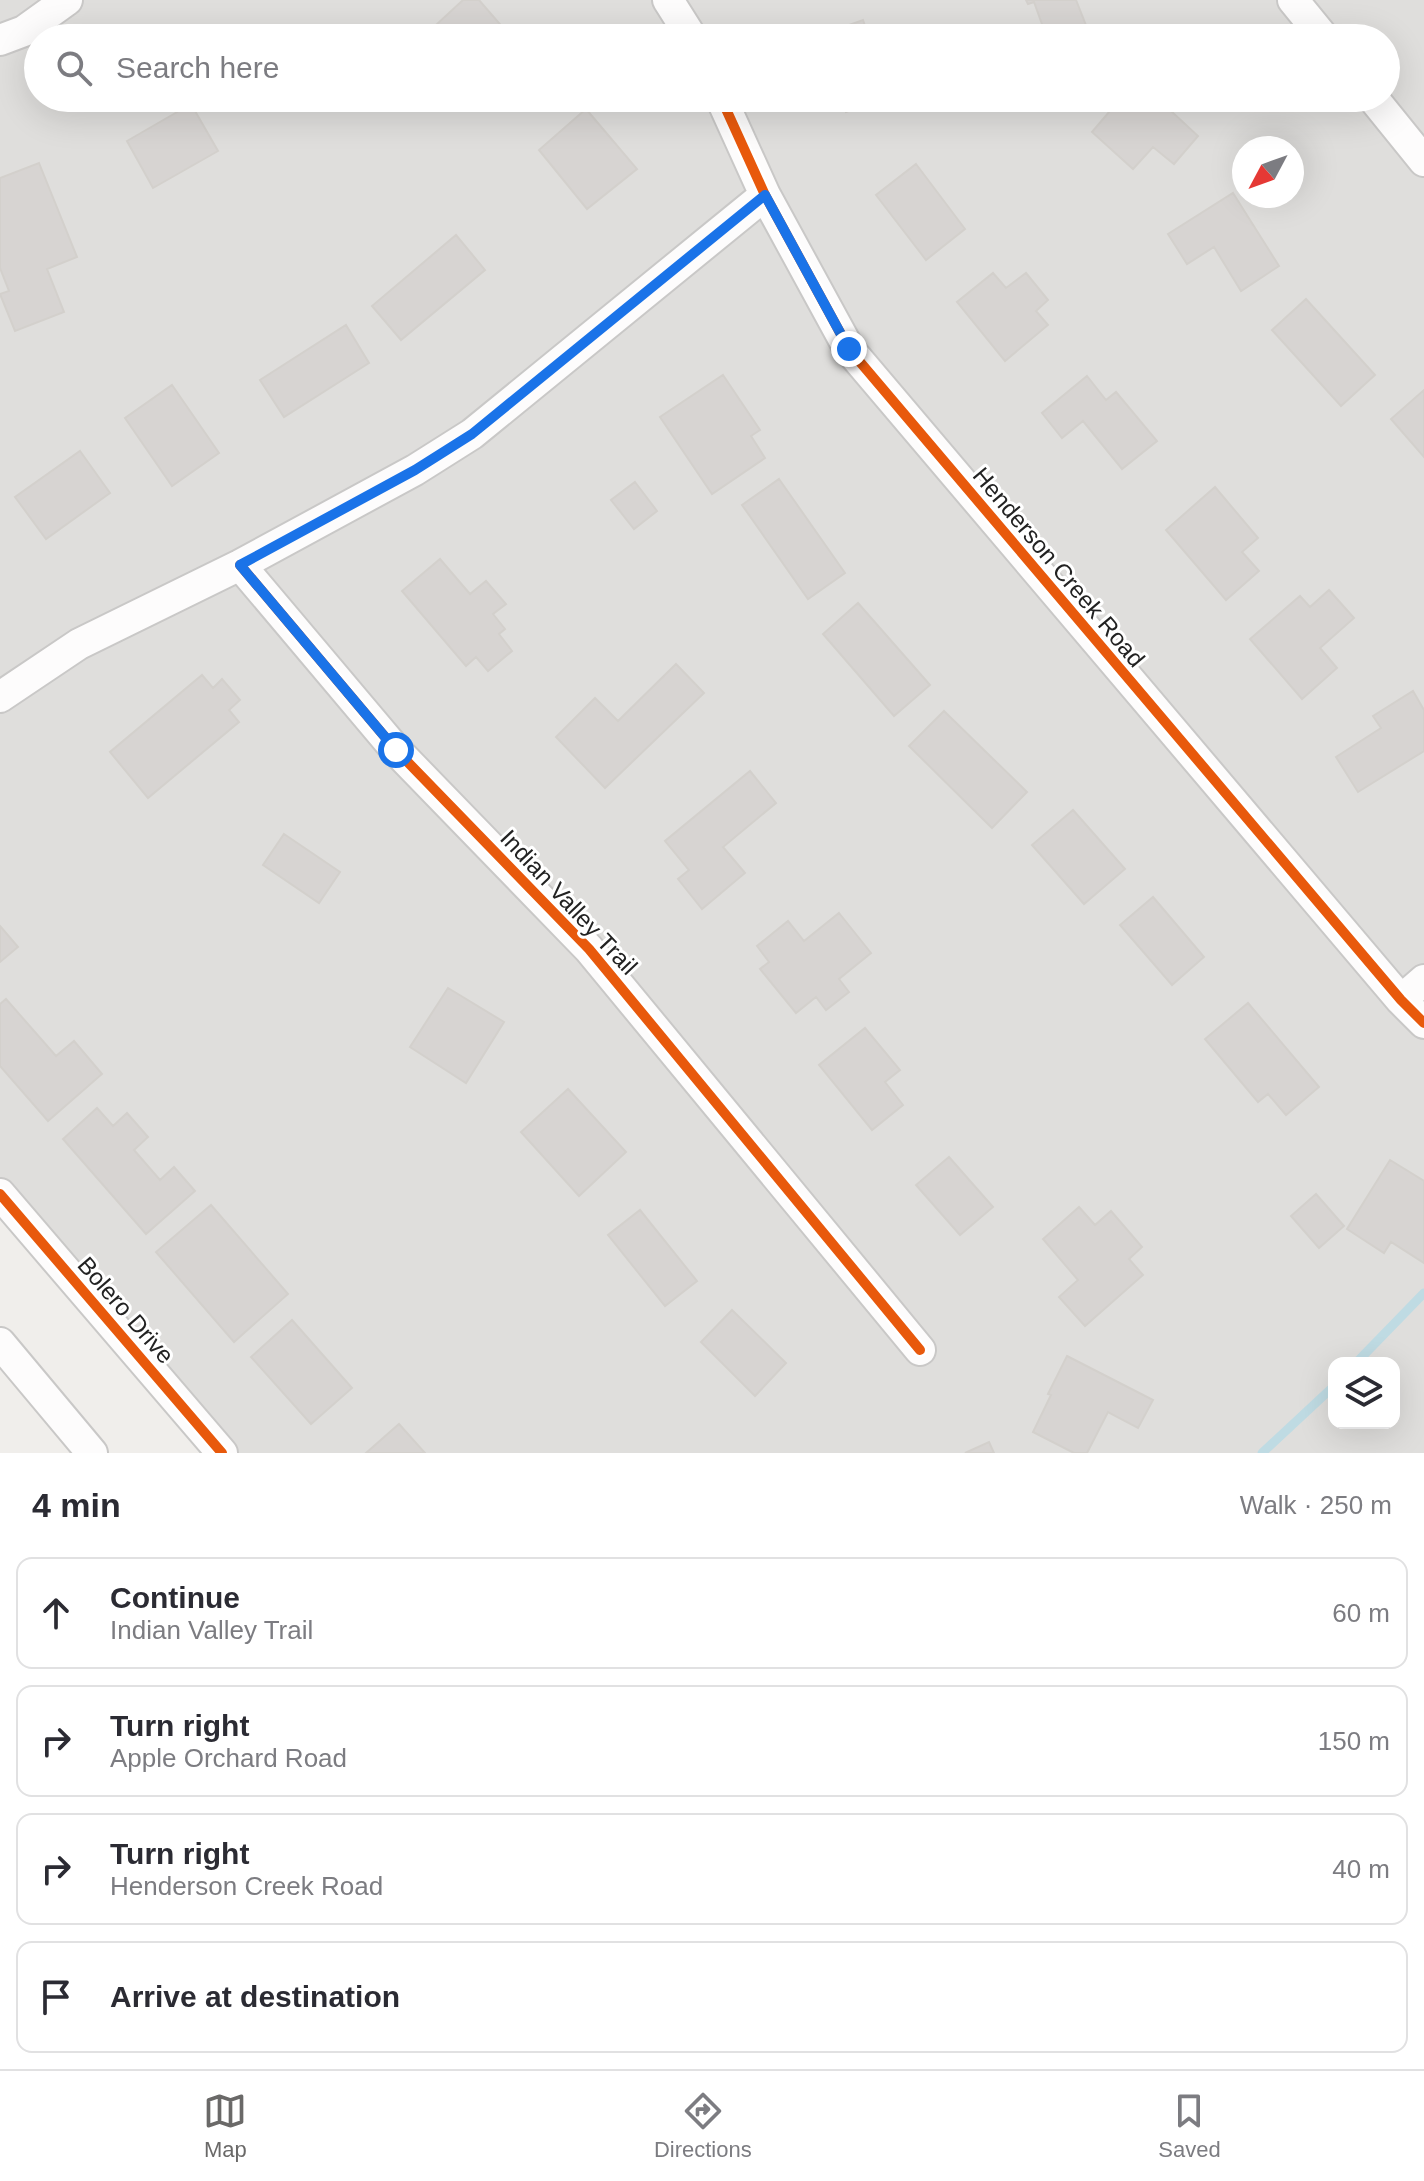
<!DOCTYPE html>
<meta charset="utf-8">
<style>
body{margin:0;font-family:Arial,sans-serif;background:#f2f2f3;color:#2b2b33}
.controls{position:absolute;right:24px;bottom:24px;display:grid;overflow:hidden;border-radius:16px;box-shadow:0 8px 32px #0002}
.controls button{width:72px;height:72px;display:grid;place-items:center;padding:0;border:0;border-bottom:2px solid #e1e1e2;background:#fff;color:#2b2b33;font:40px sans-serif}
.compass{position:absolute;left:1232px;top:136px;width:72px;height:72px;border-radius:50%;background:#fff;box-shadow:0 8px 32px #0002;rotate:229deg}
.stop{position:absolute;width:24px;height:24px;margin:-18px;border:6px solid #1a73e8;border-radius:50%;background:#fff}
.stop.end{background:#1a73e8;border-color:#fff;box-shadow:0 2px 8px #0008}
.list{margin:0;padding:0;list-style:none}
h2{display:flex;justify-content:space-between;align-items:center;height:104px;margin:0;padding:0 32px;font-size:34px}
h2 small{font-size:26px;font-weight:400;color:#7c7c81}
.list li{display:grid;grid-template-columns:52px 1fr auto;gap:24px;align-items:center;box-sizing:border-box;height:112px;margin:0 16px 16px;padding:0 16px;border:2px solid #e1e1e2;border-radius:16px}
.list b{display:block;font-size:30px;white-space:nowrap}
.list p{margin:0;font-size:26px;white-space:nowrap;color:#7c7c81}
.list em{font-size:26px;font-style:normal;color:#7c7c81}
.icon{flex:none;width:44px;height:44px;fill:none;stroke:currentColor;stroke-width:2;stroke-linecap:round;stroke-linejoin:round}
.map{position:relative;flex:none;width:1424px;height:1453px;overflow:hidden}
.search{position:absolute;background:#fff;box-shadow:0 8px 32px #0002;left:24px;right:24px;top:24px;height:88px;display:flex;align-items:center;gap:20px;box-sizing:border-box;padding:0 28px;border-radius:44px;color:#7c7c81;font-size:30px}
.sheet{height:616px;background:#fff}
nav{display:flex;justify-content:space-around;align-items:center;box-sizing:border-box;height:112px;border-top:2px solid #e1e1e2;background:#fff;font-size:22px;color:#7c7c81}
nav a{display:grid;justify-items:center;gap:4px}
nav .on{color:#6a6968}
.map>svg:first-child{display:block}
</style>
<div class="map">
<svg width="1424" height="1453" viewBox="0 0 1424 1453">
<rect width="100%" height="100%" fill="#f0eeeb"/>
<path fill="#dfdedc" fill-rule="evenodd" d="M0 0H1424V1453H217L0 1203ZM38 38H1386V98H38ZM1244 148H1292V196H1244ZM1334 1363H1394V1423H1334Z"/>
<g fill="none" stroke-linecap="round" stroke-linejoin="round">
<path stroke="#bfdbe3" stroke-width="9" d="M1356 1363 1424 1293
M1262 1453 1334 1386"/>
</g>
<path fill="#d7d4d2" stroke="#d3d0cc" stroke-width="2" d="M463 0H479L512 38H448L436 25Z
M1026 0H1076L1089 33 1077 38H1047L1034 2 1028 4Z
M863 20 869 38H819L818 36Z
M841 98H884L846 112Z
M1121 98H1157L1198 136 1174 164 1153 147 1133 169 1092 132Z
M191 104 218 151 153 188 127 141Z
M586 109 637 169 587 209 539 150Z
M39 163 77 257 47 269 64 312 15 331 0 294 9 291 0 268V178Z
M916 164 965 229 926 260 876 195Z
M1233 193 1279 266 1241 291 1214 247 1187 264 1168 234Z
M456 235 485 270 401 340 372 306Z
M993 273 1006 288 1026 273 1048 300 1036 311 1048 325 1005 361 957 302Z
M1306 299 1375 375 1341 406 1272 330Z
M346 325 369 363 284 417 260 380Z
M723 375 760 430 751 436 765 458 712 494 660 417Z
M1087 376 1106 400 1116 392 1157 441 1122 469 1083 421 1062 438 1042 413Z
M172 385 219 453 172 486 125 418Z
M1424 390V457L1391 419Z
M80 451 110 493 46 539 15 497Z
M779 479 845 573 808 599 742 505Z
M635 482 657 511 634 529 611 500Z
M1215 487 1258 538 1242 552 1259 571 1226 600 1166 530Z
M440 559 470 594 486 581 506 604 493 614 505 629 499 634 512 651 488 671 476 657 466 666 402 591Z
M1329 590 1354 618 1320 648 1337 668 1302 699 1250 639 1300 596 1310 607Z
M858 603 930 685 894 716 823 634Z
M676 664 704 693 605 788 556 737 595 698 618 721Z
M202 675 213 688 222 679 240 700 229 710 239 722 148 798 110 752Z
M1413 691 1424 710V751L1358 792 1336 757 1381 728 1373 716Z
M944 711 1027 792 992 828 909 746Z
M750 771 776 803 723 847 745 873 702 909 678 879 689 870 665 841Z
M1073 810 1125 869 1084 904 1032 845Z
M284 834 340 872 319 903 263 865Z
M1153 897 1204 957 1172 985 1120 925Z
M839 913 871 953 839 979 849 992 826 1010 816 997 796 1013 760 969 769 962 757 946 788 921 804 941Z
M0 926 18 947 0 962Z
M448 988 504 1022 466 1083 410 1047Z
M6 999 56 1056 74 1041 102 1074 48 1121 0 1066V1004Z
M1248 1003 1319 1087 1286 1115 1268 1094 1258 1102 1205 1039Z
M865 1028 900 1070 885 1082 903 1105 872 1130 819 1065Z
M568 1089 626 1152 579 1196 521 1132Z
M97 1108 113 1126 127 1113 148 1137 134 1150 160 1180 174 1167 195 1191 146 1234 63 1139Z
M949 1157 993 1207 960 1235 916 1185Z
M1390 1160 1424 1181V1263L1391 1242 1384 1253 1347 1229Z
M1316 1194 1344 1226 1319 1248 1291 1216Z
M211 1205 288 1294 234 1342 156 1252Z
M1079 1207 1095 1225 1111 1211 1142 1247 1129 1259 1143 1275 1085 1326 1059 1297 1078 1280 1043 1239Z
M640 1210 697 1281 665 1306 608 1235Z
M732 1310 786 1363 755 1396 701 1342Z
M292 1320 352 1388 311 1424 251 1357Z
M1067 1356 1153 1400 1138 1428 1108 1412 1087 1453H1074L1033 1432 1051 1395 1048 1394Z
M399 1424 425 1453H366Z
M989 1442 994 1453H965Z"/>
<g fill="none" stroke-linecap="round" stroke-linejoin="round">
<defs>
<path id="minor" d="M668 0 692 38
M1293 0 1324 38
M0 40 24 31 67 0
M721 98 765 195 849 349 1401 1000 1424 1023
M1373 98 1424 161
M240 565 396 750 589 949 920 1350
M0 697 79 644 240 565 415 470 472 434 765 195
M1401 1000 1424 980
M0 1194 222 1453
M0 1343 92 1453"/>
</defs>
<use href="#minor" stroke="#c9c8c7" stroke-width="34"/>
<use href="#minor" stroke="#fdfcfc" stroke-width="30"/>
<defs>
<path id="cycleway" d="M721 98 765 195 849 349 1401 1000 1424 1023
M240 565 396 750 589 949 920 1350
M0 1194 222 1453"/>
</defs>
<use href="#cycleway" stroke="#fff" stroke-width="15"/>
<use href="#cycleway" stroke="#e8590c" stroke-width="10"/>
</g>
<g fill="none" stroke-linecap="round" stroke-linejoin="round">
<path stroke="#1a73e8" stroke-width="10" d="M396 750 240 565 415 470 472 434 765 195 849 349"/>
</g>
<g text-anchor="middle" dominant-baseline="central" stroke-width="6" stroke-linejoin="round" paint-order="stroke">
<g font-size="24" fill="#222" stroke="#fff">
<text transform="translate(1059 567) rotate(50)">Henderson Creek Road</text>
<text transform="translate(569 902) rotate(47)">Indian Valley Trail</text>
<text transform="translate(126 1310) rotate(49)">Bolero Drive</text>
</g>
</g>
</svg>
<div class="controls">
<button><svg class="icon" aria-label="layers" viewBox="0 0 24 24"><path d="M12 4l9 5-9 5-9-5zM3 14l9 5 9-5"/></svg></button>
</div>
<svg class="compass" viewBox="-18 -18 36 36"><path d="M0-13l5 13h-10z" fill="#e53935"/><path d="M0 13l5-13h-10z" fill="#7c7c81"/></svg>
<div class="stop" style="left:396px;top:750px"></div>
<div class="stop end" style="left:849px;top:349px"></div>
<div class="search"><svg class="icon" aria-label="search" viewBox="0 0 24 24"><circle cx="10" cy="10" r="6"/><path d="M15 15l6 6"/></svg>Search here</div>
</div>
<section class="sheet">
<h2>4 min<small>Walk · 250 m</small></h2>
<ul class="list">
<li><svg class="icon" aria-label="ahead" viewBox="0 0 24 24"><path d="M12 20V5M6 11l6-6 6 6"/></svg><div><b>Continue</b><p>Indian Valley Trail</p></div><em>60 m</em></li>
<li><svg class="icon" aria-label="right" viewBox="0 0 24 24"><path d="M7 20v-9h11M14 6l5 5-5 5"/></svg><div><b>Turn right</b><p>Apple Orchard Road</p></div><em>150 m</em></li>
<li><svg class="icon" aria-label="right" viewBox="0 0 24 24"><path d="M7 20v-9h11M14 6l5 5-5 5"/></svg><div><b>Turn right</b><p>Henderson Creek Road</p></div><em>40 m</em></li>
<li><svg class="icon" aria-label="arrive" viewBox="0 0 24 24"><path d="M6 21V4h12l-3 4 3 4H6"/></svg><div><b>Arrive at destination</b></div></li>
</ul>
</section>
<nav>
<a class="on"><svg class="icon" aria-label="map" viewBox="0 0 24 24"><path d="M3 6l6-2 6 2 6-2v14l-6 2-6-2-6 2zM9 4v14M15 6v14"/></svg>Map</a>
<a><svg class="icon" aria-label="directions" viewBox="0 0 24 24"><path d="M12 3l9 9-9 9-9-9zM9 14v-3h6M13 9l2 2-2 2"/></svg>Directions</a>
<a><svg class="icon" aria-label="saved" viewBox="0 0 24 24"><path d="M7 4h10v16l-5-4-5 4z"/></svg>Saved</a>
</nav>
